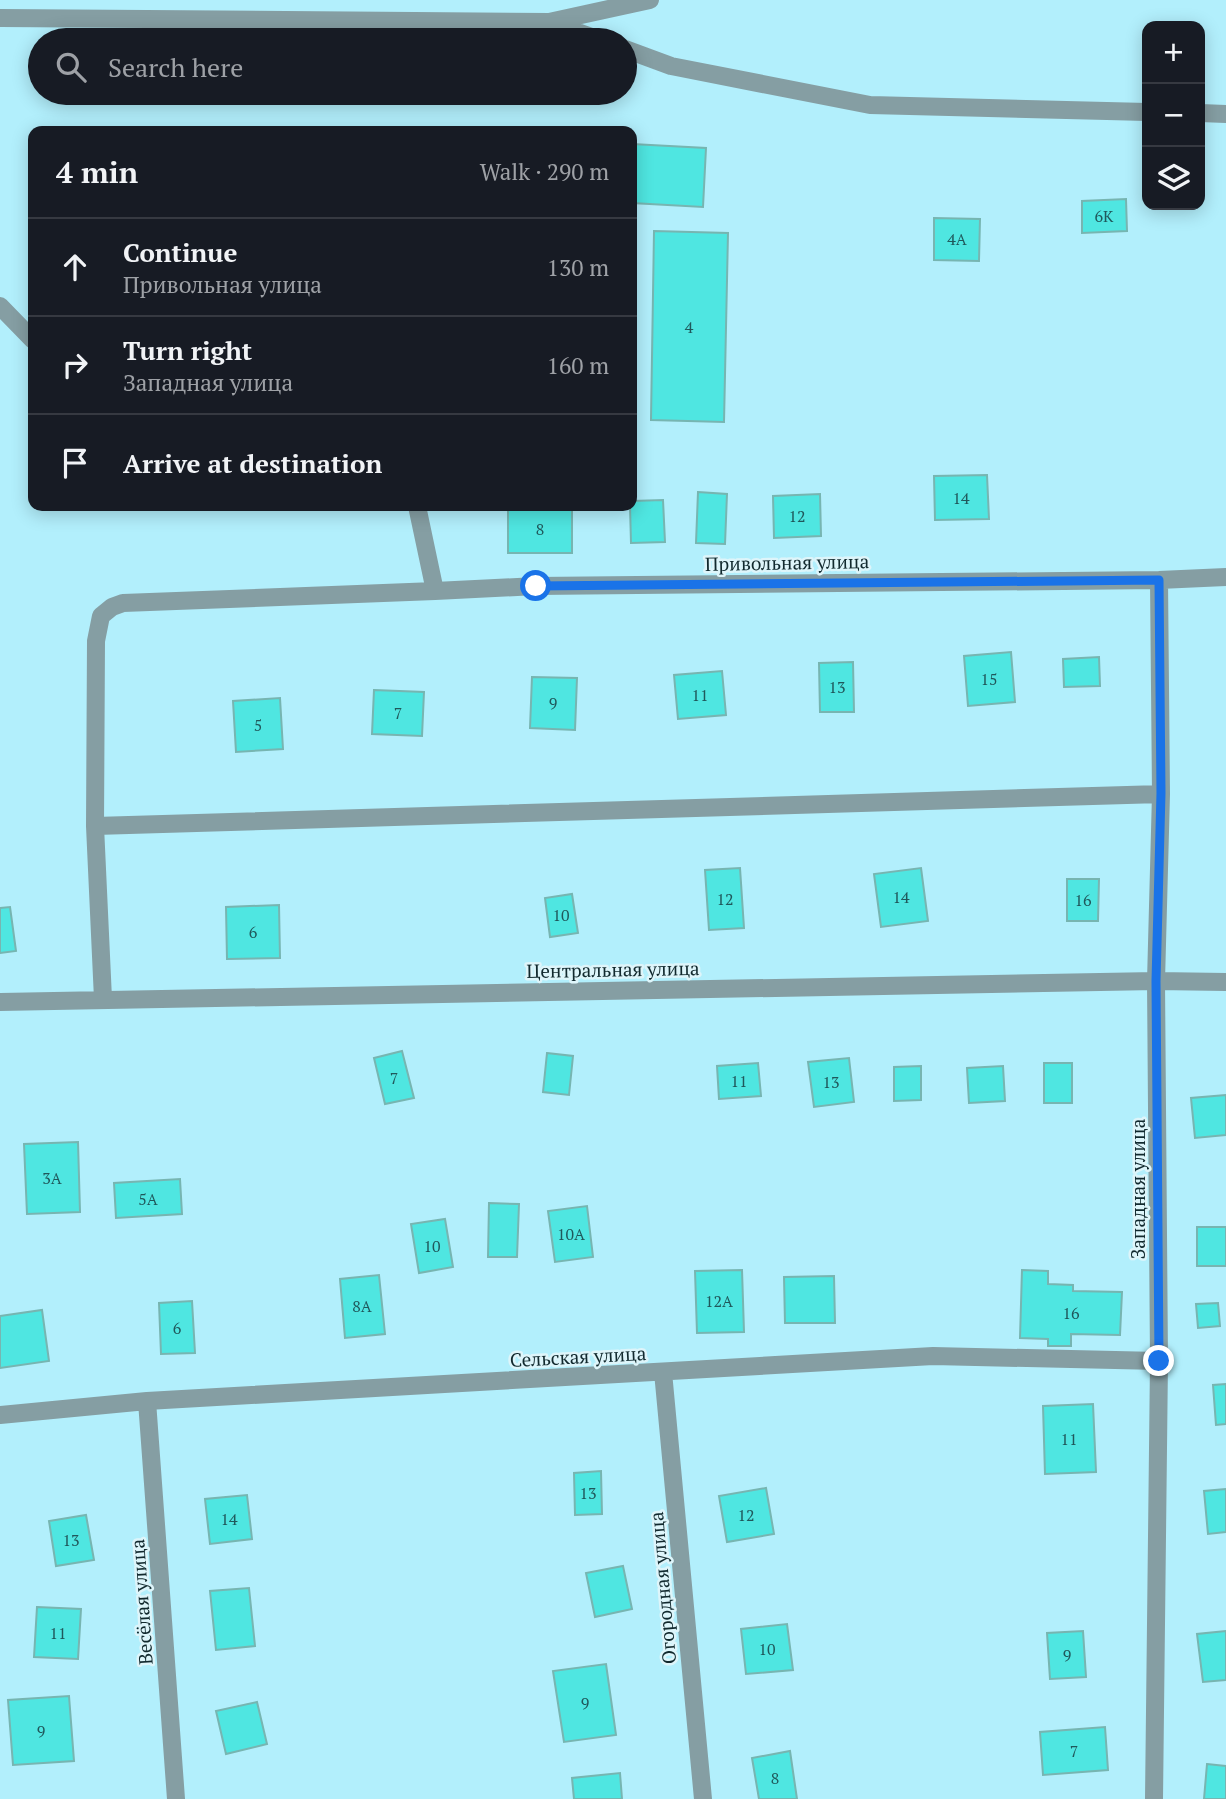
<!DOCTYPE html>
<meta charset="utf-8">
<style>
body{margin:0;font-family:"PT Serif",serif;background:#242831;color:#f1f3f6}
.controls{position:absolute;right:21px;top:21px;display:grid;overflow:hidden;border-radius:14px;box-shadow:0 4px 18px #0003}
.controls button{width:63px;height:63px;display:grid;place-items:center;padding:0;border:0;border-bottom:2px solid #363941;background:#171b24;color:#f1f3f6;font:35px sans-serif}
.stop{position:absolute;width:21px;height:21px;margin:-16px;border:5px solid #1a73e8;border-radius:50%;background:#fff}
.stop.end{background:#1a73e8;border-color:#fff;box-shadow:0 2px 7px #0008}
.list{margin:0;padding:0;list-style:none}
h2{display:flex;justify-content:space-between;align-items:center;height:91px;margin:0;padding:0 28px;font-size:30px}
h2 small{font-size:23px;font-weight:400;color:#9ea1a6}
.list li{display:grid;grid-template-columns:46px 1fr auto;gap:21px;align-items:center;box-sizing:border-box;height:98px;padding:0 28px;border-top:2px solid #363941}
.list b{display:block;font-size:26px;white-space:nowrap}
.list p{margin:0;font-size:23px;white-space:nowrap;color:#9ea1a6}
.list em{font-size:23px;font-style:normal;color:#9ea1a6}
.icon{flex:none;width:38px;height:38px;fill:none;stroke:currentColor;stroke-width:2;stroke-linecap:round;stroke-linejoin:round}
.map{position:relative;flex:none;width:1226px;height:1799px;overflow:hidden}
.search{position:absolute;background:#171b24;box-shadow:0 4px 18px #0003;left:28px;top:28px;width:609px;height:77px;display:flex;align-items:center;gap:18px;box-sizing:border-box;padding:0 24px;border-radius:38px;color:#9ea1a6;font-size:26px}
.panel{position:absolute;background:#171b24;box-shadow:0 4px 18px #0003;left:28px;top:126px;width:609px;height:385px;border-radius:14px}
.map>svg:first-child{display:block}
</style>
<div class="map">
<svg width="1226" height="1799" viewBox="0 0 1226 1799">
<rect width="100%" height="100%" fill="#b2effc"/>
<path fill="#4fe6e1" stroke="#77b5b1" stroke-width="2" d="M632 144 706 148 703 207 632 203Z
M1126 199 1127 231 1082 233V201Z
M934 218 980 219 979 261 934 260Z
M654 231 728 233 724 422 651 420Z
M987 475 989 519 935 520 934 476Z
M698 492 727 494 725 544 696 543Z
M820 494 821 536 774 538 773 496Z
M663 500 665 542 631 543 630 506 632 501Z
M508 506H572V553H508Z
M1011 652 1015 702 968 706 964 656Z
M1099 657 1100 686 1064 687 1063 659Z
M853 662 854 712H820L819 663Z
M722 671 726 715 678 719 674 675Z
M532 677 577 678 575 730 530 728Z
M374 690 424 692 422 736 372 734Z
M280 698 283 749 236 752 233 701Z
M740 868 744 928 709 930 705 870Z
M921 868 928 921 881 927 874 874Z
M1067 879H1099L1098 921H1067Z
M572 894 578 933 550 937 545 898Z
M279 905 280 958 227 959 226 907Z
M10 907 16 951 0 953V908Z
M402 1051 414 1098 385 1104 374 1058Z
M547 1053 573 1056 569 1095 543 1092Z
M849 1058 854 1102 814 1107 808 1062Z
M758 1063 761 1096 719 1099 717 1066Z
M1044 1063H1072V1103H1044Z
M921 1066V1100L894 1101V1067Z
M1003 1066 1005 1101 969 1103 967 1068Z
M1226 1095V1135L1195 1138 1191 1098Z
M78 1142 80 1212 27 1214 24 1144Z
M180 1179 182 1214 116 1218 114 1183Z
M489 1203 519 1204 517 1257H488Z
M587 1206 593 1257 555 1262 548 1211Z
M445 1219 453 1267 419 1273 411 1224Z
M1197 1227H1226V1266H1197Z
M742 1270 744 1332 697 1333 695 1271Z
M1022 1270 1048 1271V1284L1073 1285V1291L1122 1292 1120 1335 1071 1334V1346H1048V1339L1020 1338Z
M379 1275 385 1334 345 1338 340 1279Z
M834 1276 835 1323H785L784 1277Z
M192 1301 195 1353 161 1354 159 1303Z
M1218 1303 1220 1326 1198 1328 1196 1304Z
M42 1310 49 1361 0 1368V1316Z
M1226 1384V1424L1216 1425 1213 1385Z
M1093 1404 1096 1472 1045 1474 1043 1406Z
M601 1471 602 1514 575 1515 574 1473Z
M766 1488 774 1534 727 1542 719 1496Z
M1226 1489V1532L1208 1534 1204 1491Z
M247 1495 252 1539 210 1544 205 1499Z
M86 1515 94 1560 56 1566 49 1521Z
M623 1566 632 1609 595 1617 586 1573Z
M249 1588 255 1646 216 1650 210 1591Z
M37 1607 81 1609 78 1659 34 1657Z
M787 1624 793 1670 746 1674 741 1629Z
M1083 1631 1086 1677 1050 1679 1047 1633Z
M1226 1631V1680L1203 1682 1197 1634Z
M606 1664 616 1735 564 1742 553 1671Z
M69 1696 74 1761 13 1765 8 1700Z
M257 1702 267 1744 226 1754 216 1711Z
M1105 1727 1108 1770 1043 1775 1040 1732Z
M790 1751 797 1799H759L752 1758Z
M1207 1764 1226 1766V1799H1204Z
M620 1773 622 1799H574L572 1778Z"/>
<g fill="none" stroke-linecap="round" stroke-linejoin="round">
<path stroke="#859ea3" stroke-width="18" d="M0 18 549 22 650 0
M549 22 600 40
M625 49 671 66 870 105 1147 112
M1200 113 1226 114
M0 306 33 340
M417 506 435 591 536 586 1159 580 1226 577
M95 826 1161 794
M103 999 95 826 96 641 101 616 112 607 123 603 435 591
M0 1002 1156 981 1226 982
M663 1372 703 1799
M147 1401 176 1799
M0 1415 147 1401 933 1356 1159 1361
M1154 1799 1159 1361 1156 981 1161 794 1159 580"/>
</g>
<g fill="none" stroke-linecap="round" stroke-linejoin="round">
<path stroke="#1a73e8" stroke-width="9" d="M536 586 1159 580 1161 793 1156 981 1159 1361"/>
</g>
<g text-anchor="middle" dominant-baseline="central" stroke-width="5" stroke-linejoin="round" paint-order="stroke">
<g font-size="16" fill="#20585b">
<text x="1104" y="216">6К</text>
<text x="957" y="239">4А</text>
<text x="689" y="327">4</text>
<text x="961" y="498">14</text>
<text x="797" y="516">12</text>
<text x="540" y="529">8</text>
<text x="989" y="679">15</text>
<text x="837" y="687">13</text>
<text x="700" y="695">11</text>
<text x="553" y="703">9</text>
<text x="398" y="713">7</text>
<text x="258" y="725">5</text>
<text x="901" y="897">14</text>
<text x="725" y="899">12</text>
<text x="1083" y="900">16</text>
<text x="561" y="915">10</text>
<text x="253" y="932">6</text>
<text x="394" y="1078">7</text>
<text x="739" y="1081">11</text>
<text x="831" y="1082">13</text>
<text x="52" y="1178">3А</text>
<text x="148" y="1199">5А</text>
<text x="571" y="1234">10А</text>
<text x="432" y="1246">10</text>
<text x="719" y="1301">12А</text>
<text x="362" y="1306">8А</text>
<text x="1071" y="1313">16</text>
<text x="177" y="1328">6</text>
<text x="1069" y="1439">11</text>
<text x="588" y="1493">13</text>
<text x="746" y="1515">12</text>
<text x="229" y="1519">14</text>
<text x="71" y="1540">13</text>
<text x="58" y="1633">11</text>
<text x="767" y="1649">10</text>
<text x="1067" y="1655">9</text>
<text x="585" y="1703">9</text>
<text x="41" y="1731">9</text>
<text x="1074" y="1751">7</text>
<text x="775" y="1778">8</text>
</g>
<g font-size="19" fill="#11292e" stroke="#def5fa">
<text transform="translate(787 562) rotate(-1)">Привольная улица</text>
<text transform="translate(613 969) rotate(-1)">Центральная улица</text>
<text transform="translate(1137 1189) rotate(-90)">Западная улица</text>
<text transform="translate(578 1356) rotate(-3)">Сельская улица</text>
<text transform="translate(662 1588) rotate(-95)">Огородная улица</text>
<text transform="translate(141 1602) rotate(-94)">Весёлая улица</text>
</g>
</g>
</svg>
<div class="controls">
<button>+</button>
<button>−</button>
<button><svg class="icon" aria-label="layers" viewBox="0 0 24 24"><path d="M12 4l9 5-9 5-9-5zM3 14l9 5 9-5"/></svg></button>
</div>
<div class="stop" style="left:536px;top:586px"></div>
<div class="stop end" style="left:1159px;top:1361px"></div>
<div class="search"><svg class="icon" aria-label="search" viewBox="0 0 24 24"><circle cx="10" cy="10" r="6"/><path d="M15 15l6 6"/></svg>Search here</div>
<section class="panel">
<h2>4 min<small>Walk · 290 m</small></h2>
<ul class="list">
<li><svg class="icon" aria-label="ahead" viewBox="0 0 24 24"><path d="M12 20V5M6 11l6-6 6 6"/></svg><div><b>Continue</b><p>Привольная улица</p></div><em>130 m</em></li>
<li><svg class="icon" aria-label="right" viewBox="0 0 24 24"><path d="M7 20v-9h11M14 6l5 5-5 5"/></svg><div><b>Turn right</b><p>Западная улица</p></div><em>160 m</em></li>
<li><svg class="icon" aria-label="arrive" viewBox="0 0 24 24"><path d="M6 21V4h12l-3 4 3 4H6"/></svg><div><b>Arrive at destination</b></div></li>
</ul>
</section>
</div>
